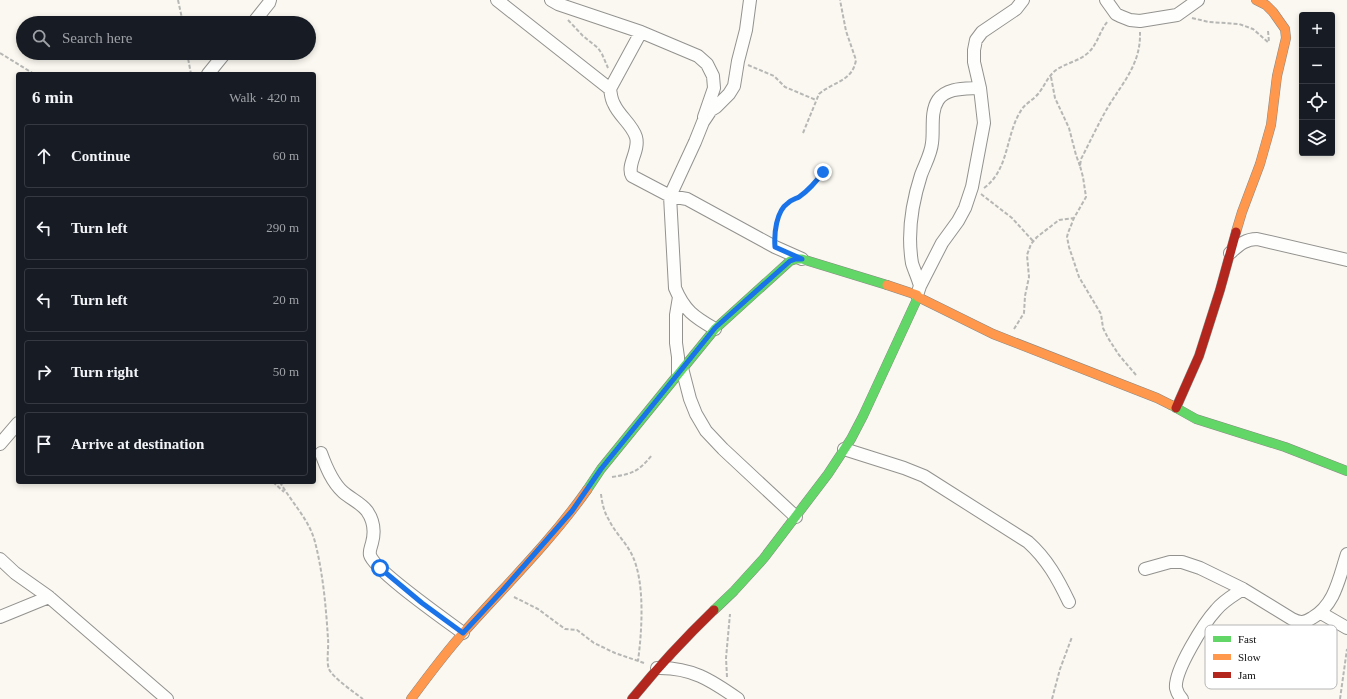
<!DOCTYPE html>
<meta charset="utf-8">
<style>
body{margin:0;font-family:Georgia,serif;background:#20242c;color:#f1f3f6}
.controls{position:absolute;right:12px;top:12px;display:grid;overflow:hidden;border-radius:4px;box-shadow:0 2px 6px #0003}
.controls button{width:36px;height:36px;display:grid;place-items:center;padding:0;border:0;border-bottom:1px solid #363941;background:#171b24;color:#f1f3f6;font:20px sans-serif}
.stop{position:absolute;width:12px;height:12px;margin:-9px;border:3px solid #1a73e8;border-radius:50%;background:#fff}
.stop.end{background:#1a73e8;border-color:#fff;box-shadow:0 1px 4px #0008}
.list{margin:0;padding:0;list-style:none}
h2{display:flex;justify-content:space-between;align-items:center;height:52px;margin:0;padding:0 16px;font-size:17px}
h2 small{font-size:13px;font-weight:400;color:#9ea1a6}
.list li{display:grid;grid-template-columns:26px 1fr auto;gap:12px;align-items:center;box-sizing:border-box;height:64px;margin:0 8px 8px;padding:0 8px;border:1px solid #363941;border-radius:4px}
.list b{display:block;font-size:15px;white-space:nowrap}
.list em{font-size:13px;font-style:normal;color:#9ea1a6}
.icon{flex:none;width:22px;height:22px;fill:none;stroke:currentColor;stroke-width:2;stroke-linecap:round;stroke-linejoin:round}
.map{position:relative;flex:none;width:1347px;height:699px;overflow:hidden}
.search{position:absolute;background:#171b24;box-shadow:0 2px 6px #0003;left:16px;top:16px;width:300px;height:44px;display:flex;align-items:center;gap:10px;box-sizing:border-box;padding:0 14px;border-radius:22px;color:#9ea1a6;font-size:15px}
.panel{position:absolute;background:#171b24;box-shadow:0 2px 6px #0003;left:16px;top:72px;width:300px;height:412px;border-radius:4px}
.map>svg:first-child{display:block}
</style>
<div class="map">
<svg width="1347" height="699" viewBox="0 0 1347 699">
<rect width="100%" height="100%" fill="#faf8f0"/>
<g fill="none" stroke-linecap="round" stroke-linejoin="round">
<defs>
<path id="street" d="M497 0 610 89C611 94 611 99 614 104 619 116 632 124 636 137 640 151 626 165 632 176L670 196 687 199 775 247 802 259
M551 0 558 4 641 32 698 56 707 64 713 76 714 88 704 117
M1106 0 1116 14 1120 16 1130 20 1140 21 1177 15 1198 0
M253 23 269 3 270 0
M208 74 225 53
M610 89 641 32
M1230 253C1239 245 1245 239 1257 239L1347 260
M920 286C918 278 914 270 912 263 907 233 912 203 921 175 925 164 931 154 932 143 934 130 930 112 938 100 947 87 966 89 980 88
M917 295 920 286 942 243 958 221 965 208 972 187 984 123 980 88 974 62V50L976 40 982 32 1016 9 1023 0
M715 329C694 317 684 310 675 288L670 196 695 142 703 122 711 110 716 107 729 94 734 86 738 61 746 30 750 0
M682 368 690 399 696 414 706 431 723 449 796 517
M678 373V357L676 343V315L679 297
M0 444 18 423
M844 449 904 468 924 476 1028 542C1047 559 1058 579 1069 602
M321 453C326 467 332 482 343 492 351 499 361 503 367 511 374 521 375 532 372 543 371 547 369 551 370 555 374 570 447 621 463 633
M0 559 15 573 49 597 167 699
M1145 569 1170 562H1182L1200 568 1243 589 1292 619C1300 623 1304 623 1312 618 1335 605 1339 578 1347 554
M1321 613 1347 628
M0 617 49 597
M657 668C691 667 711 680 738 699
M1182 699C1179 696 1177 692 1176 688 1174 671 1204 623 1216 610 1223 601 1234 595 1243 589"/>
<path id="fast" d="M1171 405 1196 419 1285 447 1347 471
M587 490 601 469 715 329 790 261 796 259H802L887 285
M714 610 734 591 764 558 828 474 851 439 863 416 918 297"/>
<path id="slow" d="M1236 232 1242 212 1260 164 1271 125 1277 76 1286 38 1285 29 1273 12 1266 5 1256 0
M887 285 917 295 918 297 993 334 1157 398 1171 405
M411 699C428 676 445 653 464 632 505 586 551 541 587 490"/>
<path id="jam" d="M1176 408 1199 356 1220 290 1236 232
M632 699C658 667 685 638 714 610"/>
</defs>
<use href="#street" stroke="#93928f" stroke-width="14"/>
<use href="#fast" stroke="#8a8985" stroke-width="10"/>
<use href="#slow" stroke="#8a8985" stroke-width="10"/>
<use href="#jam" stroke="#8a8985" stroke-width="10"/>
<path stroke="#b7b7b5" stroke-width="2" stroke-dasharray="4 2" stroke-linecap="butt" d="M178 0 183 23
M1192 18 1209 22 1239 24 1253 29 1269 43
M568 20 583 36 598 48 602 54 608 68
M1268 31 1269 42
M0 53 34 74
M187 53 191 74
M748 65 774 76 785 87 816 100
M1051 77 1055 98 1069 128 1076 155 1080 166
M803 133 819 94C834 81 852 82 856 60L846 31 840 0
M984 188C1010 169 1005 134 1022 109 1026 103 1033 100 1038 94 1044 87 1048 76 1056 70 1066 63 1080 61 1089 52 1098 43 1100 30 1108 21
M981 194 1012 218 1033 241
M775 235 776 224 785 205 809 190 816 183 823 172
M1014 329 1024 313 1025 296 1029 277 1027 255 1031 244 1037 237 1059 220 1074 218
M1136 375 1119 355 1108 338 1103 328 1101 314 1079 277 1069 247 1067 237 1068 233 1074 218 1086 197 1083 177 1080 166 1081 159C1090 142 1098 124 1108 107 1123 82 1141 64 1140 32
M612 477C633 474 639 471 652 455
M273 482 284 492
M280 482C291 502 309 519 315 542 323 573 326 607 328 639 329 647 326 662 329 669 332 677 355 693 363 699
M601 494C602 503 604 512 609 520 615 533 627 543 633 557 645 584 642 631 638 661
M514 597 538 609 565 629 577 630 594 643 615 653 644 663
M727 677 726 658 730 614
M1052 699 1060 669 1072 637
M1340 699 1347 649"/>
<use href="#street" stroke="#fefefd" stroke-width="12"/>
<use href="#fast" stroke="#63d668" stroke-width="9"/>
<use href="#slow" stroke="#ff974d" stroke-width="9"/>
<use href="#jam" stroke="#b3261e" stroke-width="9"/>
</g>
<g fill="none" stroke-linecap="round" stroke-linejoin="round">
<path stroke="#1a73e8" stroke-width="5" d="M380 568 422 603 463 633 502 591 572 511 601 469 715 328 790 261 796 259H802L775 247C774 234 776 211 788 203 791 200 795 199 799 197 809 190 816 182 823 172"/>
</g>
<rect x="1205" y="625" width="132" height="64" rx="6" fill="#fff" stroke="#b6b6b6" stroke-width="1"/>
<rect x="1213" y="636" width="18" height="6" fill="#63d668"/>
<rect x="1213" y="654" width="18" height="6" fill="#ff974d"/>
<rect x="1213" y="672" width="18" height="6" fill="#b3261e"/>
<g font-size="11" fill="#0c0c0c">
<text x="1238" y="643">Fast</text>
<text x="1238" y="661">Slow</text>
<text x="1238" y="679">Jam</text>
</g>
</svg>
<div class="controls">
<button>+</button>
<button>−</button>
<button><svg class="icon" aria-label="locate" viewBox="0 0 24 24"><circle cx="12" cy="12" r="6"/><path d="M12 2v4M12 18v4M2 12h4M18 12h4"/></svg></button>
<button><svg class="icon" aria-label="layers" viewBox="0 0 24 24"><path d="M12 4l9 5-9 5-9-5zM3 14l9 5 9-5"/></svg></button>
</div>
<div class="stop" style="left:380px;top:568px"></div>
<div class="stop end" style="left:823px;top:172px"></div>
<div class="search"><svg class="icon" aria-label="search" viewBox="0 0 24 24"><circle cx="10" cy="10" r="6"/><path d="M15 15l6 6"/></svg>Search here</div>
<section class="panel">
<h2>6 min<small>Walk · 420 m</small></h2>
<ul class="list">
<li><svg class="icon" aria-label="ahead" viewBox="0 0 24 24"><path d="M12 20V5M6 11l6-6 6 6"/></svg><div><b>Continue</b></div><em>60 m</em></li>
<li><svg class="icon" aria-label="left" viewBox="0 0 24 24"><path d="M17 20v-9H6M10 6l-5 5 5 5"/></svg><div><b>Turn left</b></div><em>290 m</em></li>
<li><svg class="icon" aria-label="left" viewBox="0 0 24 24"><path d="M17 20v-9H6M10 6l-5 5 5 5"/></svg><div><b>Turn left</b></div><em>20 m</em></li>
<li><svg class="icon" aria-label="right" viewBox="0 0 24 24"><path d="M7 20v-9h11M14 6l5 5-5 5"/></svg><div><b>Turn right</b></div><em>50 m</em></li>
<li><svg class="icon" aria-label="arrive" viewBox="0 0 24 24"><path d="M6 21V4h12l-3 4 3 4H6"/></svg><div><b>Arrive at destination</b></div></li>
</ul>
</section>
</div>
